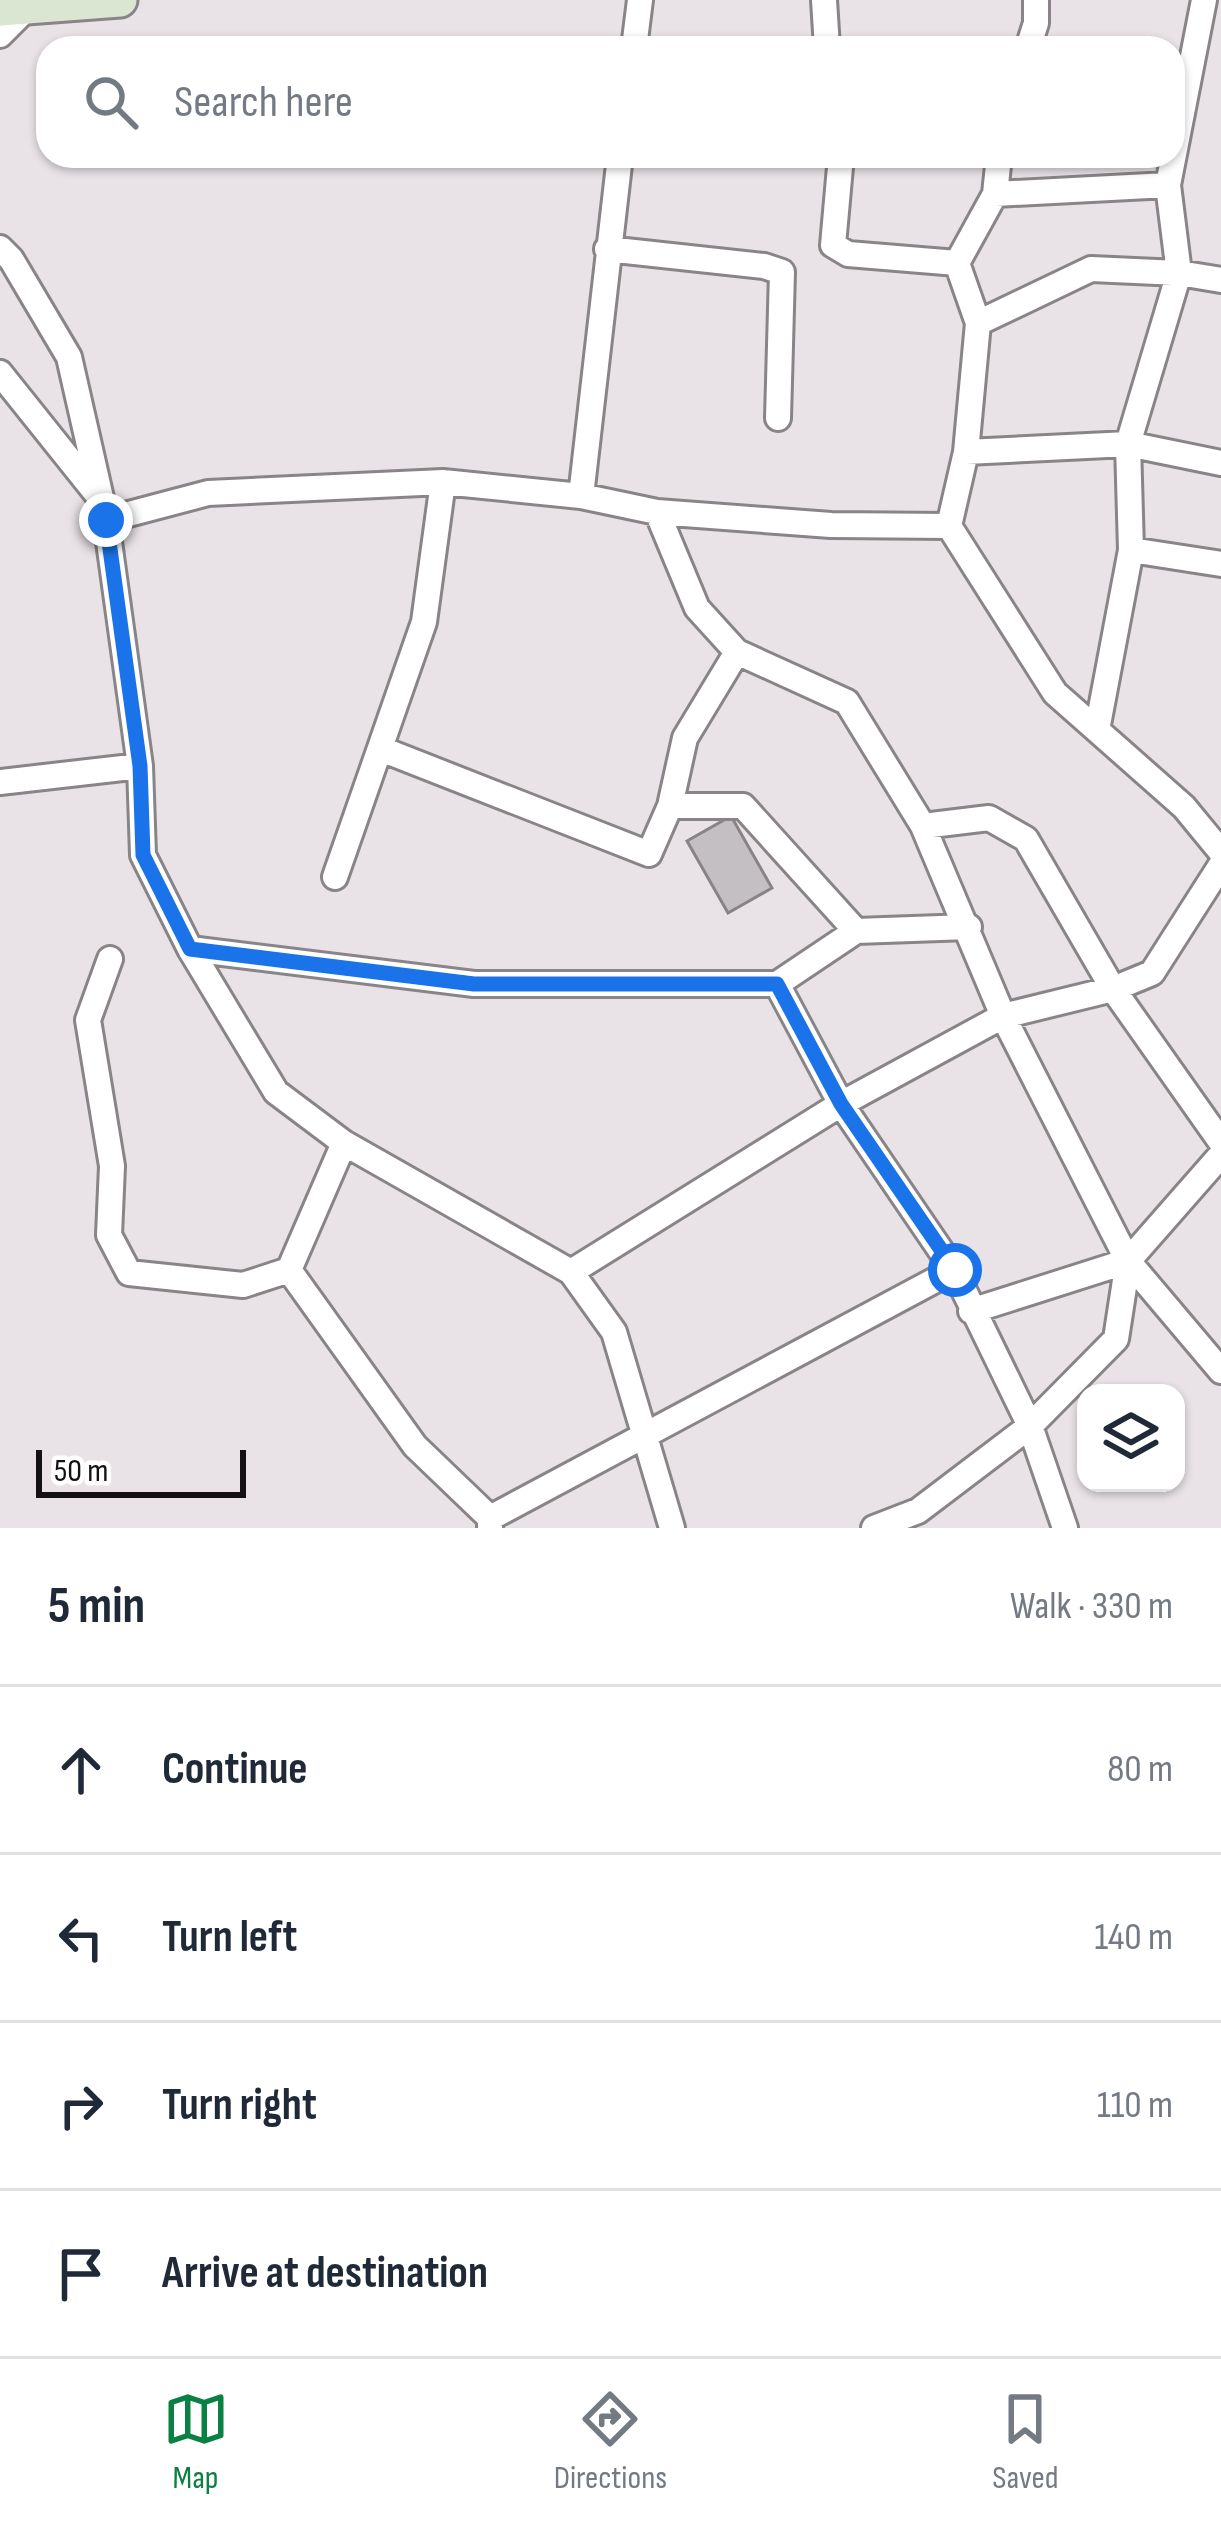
<!DOCTYPE html>
<meta charset="utf-8">
<style>
body{margin:0;font-family:"Sofia Sans Condensed",sans-serif;background:#f6f6f7;color:#1f2937}
.controls{position:absolute;right:36px;bottom:36px;display:grid;overflow:hidden;border-radius:24px;box-shadow:0 3px 9px #0004}
.controls button{width:108px;height:108px;display:grid;place-items:center;padding:0;border:0;border-bottom:3px solid #e0e1e3;background:#fff;color:#1f2937;font:60px sans-serif}
.scale{position:absolute;left:36px;bottom:30px;width:210px;box-sizing:border-box;padding-left:12px;border:6px solid #131112;border-top:0;font-size:33px;line-height:42px;white-space:nowrap;color:#131112;-webkit-text-stroke:9px #fff;paint-order:stroke}
.stop{position:absolute;width:36px;height:36px;margin:-27px;border:9px solid #1a73e8;border-radius:50%;background:#fff}
.stop.end{background:#1a73e8;border-color:#fff;box-shadow:0 3px 12px #0008}
.list{margin:0;padding:0;list-style:none}
h2{display:flex;justify-content:space-between;align-items:center;height:156px;margin:0;padding:0 48px;font-size:51px}
h2 small{font-size:39px;font-weight:400;color:#747a83}
.list li{display:grid;grid-template-columns:78px 1fr auto;gap:36px;align-items:center;box-sizing:border-box;height:168px;padding:0 48px;border-top:3px solid #e0e1e3}
.list b{display:block;font-size:45px;white-space:nowrap}
.list em{font-size:39px;font-style:normal;color:#747a83}
.icon{flex:none;width:66px;height:66px;fill:none;stroke:currentColor;stroke-width:2;stroke-linecap:round;stroke-linejoin:round}
.map{position:relative;flex:none;width:1221px;height:1528px;overflow:hidden}
.search{position:absolute;background:#fff;box-shadow:0 3px 9px #0004;left:36px;right:36px;top:36px;height:132px;display:flex;align-items:center;gap:30px;box-sizing:border-box;padding:0 42px;border-radius:36px;color:#747a83;font-size:45px}
.sheet{height:828px;background:#fff}
nav{display:flex;justify-content:space-around;align-items:center;box-sizing:border-box;height:168px;border-top:3px solid #e0e1e3;background:#fff;font-size:33px;color:#747a83}
nav a{display:grid;justify-items:center;gap:6px}
nav .on{color:#0b8043}
.map>svg:first-child{display:block}
</style>
<div class="map">
<svg width="1221" height="1528" viewBox="0 0 1221 1528">
<rect width="100%" height="100%" fill="#e9e3e7"/>
<path fill="#c4bfc2" stroke="#888386" stroke-width="3" d="M731 816 772 888 728 913 687 841Z"/>
<g fill="none" stroke-linecap="round" stroke-linejoin="round">
<defs>
<path id="street" d="M824 0 827 48
M0 35 28 7
M634 48 640 0
M1028 48 1036 23V0
M841 156 833 245 848 254 957 263 995 194 999 156
M995 194 1168 185
M0 248 11 259 69 357 106 520 140 766 143 855 190 949 276 1092 344 1143 571 1272 614 1332 672 1528
M607 249 764 266 782 272 778 418
M957 263 978 323 966 452 1128 444 1221 463
M978 323 1091 269 1179 273 1221 280
M0 373 96 493
M581 496 620 156
M657 512 697 608 737 652 847 702 923 826 1003 1016 1128 1261 1221 1371
M106 520 208 493 443 482 581 496 657 512 831 525 949 526 1055 693 1184 807 1221 852
M949 526 966 452
M1131 550 1221 564
M737 652 685 738 670 806H743L856 931 969 927
M1097 730 1131 550 1128 444 1179 273 1168 185 1204 0
M381 749 649 854 670 806
M0 782 140 766
M923 826 989 818 1026 839 1113 989 1221 1142
M335 877 424 622 443 482
M190 949 474 984H777L856 931
M110 959 88 1020 112 1166 109 1235 129 1273 243 1285 289 1270
M777 984 841 1104 954 1270 1030 1426 1065 1528
M344 1143 289 1270 415 1446 490 1518V1528
M571 1272 841 1104 1003 1016 1113 989 1152 973 1221 865
M971 1311 1128 1261
M490 1518 954 1270
M874 1528 918 1511 1030 1426 1116 1339 1128 1261 1221 1155"/>
<path id="secondary" d="M0 9 120 0"/>
</defs>
<use href="#street" stroke="#898487" stroke-width="30"/>
<use href="#secondary" stroke="#898487" stroke-width="39"/>
<use href="#street" stroke="#fff" stroke-width="24"/>
<use href="#secondary" stroke="#dae6d2" stroke-width="33"/>
</g>
<g fill="none" stroke-linecap="round" stroke-linejoin="round">
<path stroke="#1a73e8" stroke-width="15" d="M106 520 140 766 143 855 190 949 474 984H777L841 1104 955 1270"/>
</g>
</svg>
<div class="controls">
<button><svg class="icon" aria-label="layers" viewBox="0 0 24 24"><path d="M12 4l9 5-9 5-9-5zM3 14l9 5 9-5"/></svg></button>
</div>
<div class="scale">50 m</div>
<div class="stop" style="left:955px;top:1270px"></div>
<div class="stop end" style="left:106px;top:520px"></div>
<div class="search"><svg class="icon" aria-label="search" viewBox="0 0 24 24"><circle cx="10" cy="10" r="6"/><path d="M15 15l6 6"/></svg>Search here</div>
</div>
<section class="sheet">
<h2>5 min<small>Walk · 330 m</small></h2>
<ul class="list">
<li><svg class="icon" aria-label="ahead" viewBox="0 0 24 24"><path d="M12 20V5M6 11l6-6 6 6"/></svg><div><b>Continue</b></div><em>80 m</em></li>
<li><svg class="icon" aria-label="left" viewBox="0 0 24 24"><path d="M17 20v-9H6M10 6l-5 5 5 5"/></svg><div><b>Turn left</b></div><em>140 m</em></li>
<li><svg class="icon" aria-label="right" viewBox="0 0 24 24"><path d="M7 20v-9h11M14 6l5 5-5 5"/></svg><div><b>Turn right</b></div><em>110 m</em></li>
<li><svg class="icon" aria-label="arrive" viewBox="0 0 24 24"><path d="M6 21V4h12l-3 4 3 4H6"/></svg><div><b>Arrive at destination</b></div></li>
</ul>
</section>
<nav>
<a class="on"><svg class="icon" aria-label="map" viewBox="0 0 24 24"><path d="M3 6l6-2 6 2 6-2v14l-6 2-6-2-6 2zM9 4v14M15 6v14"/></svg>Map</a>
<a><svg class="icon" aria-label="directions" viewBox="0 0 24 24"><path d="M12 3l9 9-9 9-9-9zM9 14v-3h6M13 9l2 2-2 2"/></svg>Directions</a>
<a><svg class="icon" aria-label="saved" viewBox="0 0 24 24"><path d="M7 4h10v16l-5-4-5 4z"/></svg>Saved</a>
</nav>
